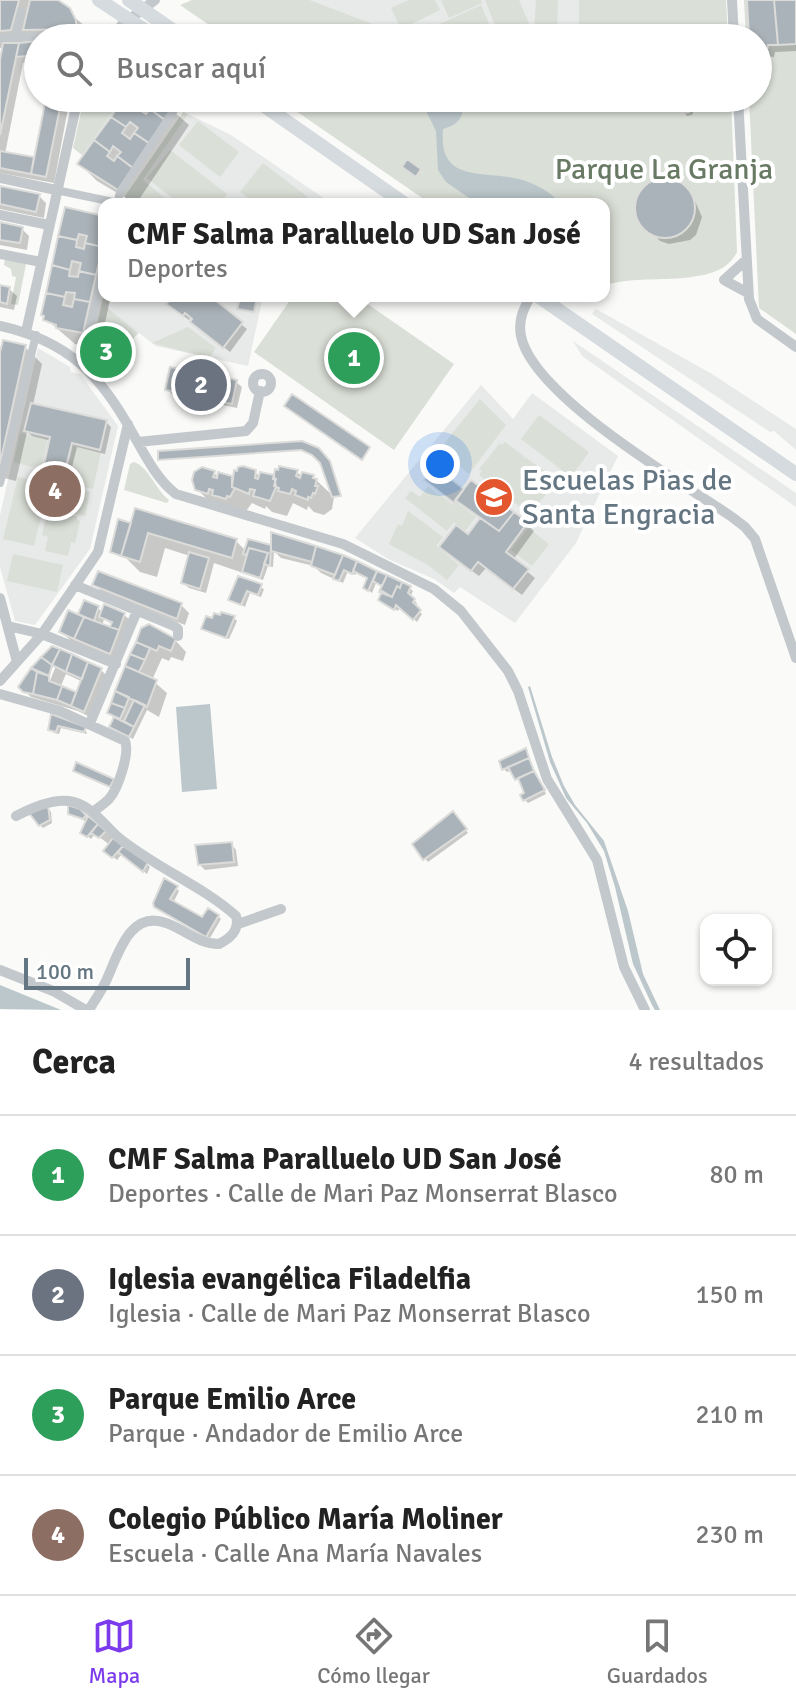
<!DOCTYPE html>
<html lang="es">
<meta charset="utf-8">
<style>
body{margin:0;font-family:Signika,sans-serif;background:#f2f2f2;color:#222}
.controls{position:absolute;right:24px;bottom:24px;display:grid;overflow:hidden;border-radius:16px;box-shadow:0 2px 6px #0004}
.controls button{width:72px;height:72px;display:grid;place-items:center;padding:0;border:0;border-bottom:2px solid #e0e0e0;background:#fff;color:#222;font:40px sans-serif}
.scale{position:absolute;left:24px;bottom:20px;width:166px;box-sizing:border-box;padding-left:8px;border:4px solid #657683;border-top:0;font-size:22px;line-height:28px;white-space:nowrap;color:#657683;-webkit-text-stroke:6px #fff;paint-order:stroke}
.you{position:absolute;left:440px;top:464px;width:28px;height:28px;margin:-20px;border:6px solid #fff;border-radius:50%;background:#1a73e8;box-shadow:0 0 0 12px #1a73e833}
.badge{display:grid;place-items:center;width:52px;height:52px;border-radius:50%;background:#7c3aed;color:#fff;font-size:26px;font-weight:700}
.pin{position:absolute;translate:-50% -50%;border:4px solid #fff;box-shadow:0 2px 8px #0006}
.popup{position:absolute;left:98px;top:198px;width:512px;height:104px;box-sizing:border-box;display:grid;place-content:center;border-radius:16px;background:#fff;filter:drop-shadow(0 2px 6px #0005);font-size:26px;white-space:nowrap;color:#767676}
.popup b{font-size:30px;color:#222}
.popup::after{content:'';position:absolute;left:50%;top:100%;margin-left:-16px;border:16px solid transparent;border-top-color:#fff}
.list{margin:0;padding:0;list-style:none}
h2{display:flex;justify-content:space-between;align-items:center;height:104px;margin:0;padding:0 32px;font-size:34px}
h2 small{font-size:26px;font-weight:400;color:#767676}
.list li{display:grid;grid-template-columns:52px 1fr auto;gap:24px;align-items:center;box-sizing:border-box;height:120px;padding:0 32px;border-top:2px solid #e0e0e0}
.list b{display:block;font-size:30px;white-space:nowrap}
.list p{margin:0;font-size:26px;white-space:nowrap;color:#767676}
.list em{font-size:26px;font-style:normal;color:#767676}
.icon{flex:none;width:44px;height:44px;fill:none;stroke:currentColor;stroke-width:2;stroke-linecap:round;stroke-linejoin:round}
.map{position:relative;flex:none;width:796px;height:1010px;overflow:hidden}
.search{position:absolute;background:#fff;box-shadow:0 2px 6px #0004;left:24px;right:24px;top:24px;height:88px;display:flex;align-items:center;gap:20px;box-sizing:border-box;padding:0 28px;border-radius:44px;color:#767676;font-size:30px}
.sheet{height:584px;background:#fff}
nav{display:flex;justify-content:space-around;align-items:center;box-sizing:border-box;height:112px;border-top:2px solid #e0e0e0;background:#fff;font-size:22px;color:#767676}
nav a{display:grid;justify-items:center;gap:4px}
nav .on{color:#7c3aed}
.map>svg:first-child{display:block}
</style>
<div class="map">
<svg width="796" height="1010" viewBox="0 0 796 1010">
<rect width="100%" height="100%" fill="#fafaf8"/>
<path fill="#e8e9e9" d="M310 0H579V38H410Z
M188 114 231 135 328 201 326 204H127Z
M104 293V296H263L248 366 156 346 139 333 131 341 95 334Z
M596 309 712 374 796 429V450L774 431 770 432 592 314Z
M573 341 796 493V507L582 356Z
M38 348 70 367 71 372 80 374 118 426 90 549 35 625 15 621 0 567V515Z
M481 385 513 419 532 393 618 456 576 543 515 623 460 587 454 593 434 579 388 559 355 538Z"/>
<path fill="#dadfd7" d="M192 0H310L410 38H228L180 5Z
M409 0H435L440 10 401 29 391 8Z
M441 0H481L482 3 449 18Z
M485 0H519L535 38H500Z
M536 0H558L557 35 534 34Z
M579 0H726L728 38H579Z
M744 0H796V334L759 308 749 98H758V38H746Z
M481 5 490 26 465 38H447L440 24Z
M84 98H123L82 155 73 148Z
M277 98H568L578 102 579 98H731L737 252C718 292 641 271 604 286V204H431Z
M183 112 188 114 143 180 172 204H151L144 199 140 204H127L125 196Z
M198 121 239 152 220 177 179 145Z
M170 150 227 194 220 204H180L147 178Z
M263 163 317 204H256L240 192Z
M5 259 26 264 18 305 11 304 16 277 12 276 11 269 4 265Z
M104 293V296H114L106 307 138 333 105 371 90 358Z
M293 296H356L454 364 394 450 254 352Z
M188 327 216 348 209 358 152 343Z
M480 399 506 425 469 474 439 450Z
M539 415 589 452 571 477 521 439Z
M20 433 48 439 42 465 32 467 14 462Z
M505 442 524 456 522 460 525 457 545 472 542 476 553 485 533 511 522 503 519 506 499 490 501 486 498 489 479 475 482 471 479 469 500 443 502 445Z
M73 446 101 452 93 489 65 483Z
M134 462C149 467 155 489 169 500L167 503 124 490 130 464Z
M18 477 49 484 34 546 3 539Z
M54 484 90 492 85 516 49 508Z
M428 486 453 505 456 502 476 517 465 531 454 522 447 531 405 498 411 491 420 497Z
M54 511 77 516V520L80 521 75 543 71 542 68 556 45 551 48 537 42 535 47 514 52 515Z
M408 511 443 537 436 546 459 565 447 580 428 565 389 544 398 524 402 526Z
M528 528 549 544 532 566 511 550Z
M13 554 63 565 57 592 7 581Z"/>
<path fill="#bbc7cb" d="M430 98H460C467 115 459 125 443 129 438 184 483 170 519 179 535 183 550 192 562 204H541L534 199 516 204H478L446 182 438 170 436 131 427 113 426 105Z
M530 686 552 757 564 786 575 805 604 841 628 911 643 974 660 1010H655L652 1005 633 964 615 887 604 851 587 823 566 798 550 762 528 687Z
M210 704 217 789 182 792 176 707Z
M0 985 61 1010 0 1009Z"/>
<path fill="#0003" fill-rule="evenodd" d="M0 0H54L86 27 92 38H38V42L30 34 28 44 38 43V62L23 63 5 154 35 160 48 98H70L54 183 0 173V70L5 47 0 48Z
M749 0H796V51L775 52 774 57 758 55V38H751Z
M127 98H158L189 125 136 204 97 181 80 164Z
M686 102 694 110 692 115 687 116 679 107Z
M669 181 695 201 702 217 696 235 690 240 669 244 660 241 639 219 637 201 640 193 649 185Z
M0 188 39 196 46 203 44 218 0 209Z
M66 210 104 218V296H111L99 349 75 344 46 319Z
M0 224 22 229 29 236 27 250 0 245Z
M0 287 9 289 17 296 14 310 0 307Z
M158 296H220L215 303 247 329 230 352 198 327 191 317 189 320 174 309 167 298 165 302Z
M25 347 42 364 33 405 106 422 111 427 105 454 77 447 68 483 49 479 44 473 52 441 32 436 27 432 16 481 0 477V354Z
M236 382 242 387 237 408 172 394 167 389Z
M243 468 255 472 261 478 275 477 277 470 284 468 297 472 302 477H313L334 497 332 509 324 515 314 512 308 506 307 510 293 503 287 516 272 512 266 506 265 509 252 503 243 515 214 506 197 489 214 473 219 478 220 474 233 478 236 472Z
M432 485 464 492 526 524 534 531 513 560 535 578 522 595 486 568 479 576 449 554 468 537 482 519Z
M119 522 236 541 246 551 249 542 342 557 409 588 413 591 410 597 417 603 414 607 422 614 417 622 400 606 398 611 384 603V587L376 583 372 593 365 588 368 579 356 573 355 575 348 571 343 583 321 573 314 566 281 558 274 551 273 567 268 566 263 580 214 563 206 593 189 588 183 583 190 556 165 548 157 577 140 572 124 556Z
M239 579 264 589 261 597 250 593 245 607 231 599Z
M95 585 181 605 189 613 185 625 102 592Z
M98 608 103 613 124 615 130 620 117 660 73 643 61 631 86 620 80 614ZM104 619 113 625 112 629 102 626Z
M234 618 237 621 229 639 203 628Z
M143 629 175 640 186 652 183 661 171 657 169 661 162 658 152 680 167 693 159 717 147 710 133 739 115 730V719L109 713Z
M52 648 101 670 108 677 92 718 78 711 31 697 21 687ZM57 663 48 686 44 685 50 670ZM66 674 83 682 77 695 60 688Z
M53 717 85 728 87 734 61 728 59 734 54 733 50 729Z
M525 750 546 794 528 803 525 800 527 794 521 781 516 779 512 770 507 772 504 769Z
M48 808 51 812 52 823 43 828 40 825Z
M79 811 147 864 150 867 147 874 122 854 117 860 106 851 110 845 95 834 91 839 86 835 87 822 70 813Z
M453 814 468 833 428 862 415 845Z
M231 844 236 850 238 866 205 870 199 864Z
M176 888 179 891 173 903 203 920 218 916 221 919 210 938 160 910Z"/>
<path fill="#aab3b9" stroke="#dcdcda" stroke-width="2" d="M0 0H19L11 30 0 31Z
M30 0H58L70 8 76 20V29L23 30Z
M747 0H774L778 45H768L767 50H758V38H749Z
M774 0H796V44L778 45Z
M38 41V55L16 57 19 43Z
M3 43H19L0 135V60Z
M46 98H62L46 177 31 174Z
M124 98H132L141 105 138 109 146 114 150 109 165 120 149 143 134 133 138 128 130 122 126 127 111 117Z
M132 98H162L174 107 165 120 150 109 153 105 145 99 141 105Z
M687 100 691 106 689 112 682 113 676 107 679 101Z
M111 117 126 127 122 133 130 139 134 133 149 143 133 168 117 156 121 152 113 146 110 152 94 140Z
M94 140 110 152 107 156 114 161 117 156 133 168 118 190 77 164Z
M0 151 34 157 31 174 0 168Z
M407 159 421 169 416 177 402 167Z
M635 208a30 30 0 1 1 60 0a30 30 0 1 1-60 0Z
M0 186 40 194 36 212 0 204Z
M65 207 104 216 103 247 85 243 87 236 79 234 77 240 58 236Z
M0 222 23 227 20 243 0 240Z
M58 236 77 240 76 247 84 249 85 243 103 247 96 275 79 271 81 263 72 261 70 270 52 265Z
M52 265 70 270 69 276 78 277 79 271 96 275 90 302 74 299 75 293 66 292 65 297 46 293Z
M0 285 10 287 7 304 0 302Z
M46 293 65 297 63 305 72 307 74 299 90 302 83 333 56 328V325L43 320 44 316 41 315Z
M163 296H210L243 322 223 348 190 322 192 319 185 313 183 316 166 304 169 301Z
M233 296H257L254 312 237 309 239 302 232 301Z
M3 340 26 345 0 464V352Z
M170 367 237 380 232 404 165 390Z
M292 394 370 447 362 460 284 406Z
M31 403 107 420 100 450 72 443 63 479 42 474 50 437 24 431Z
M302 441 319 448 330 461 341 496 332 497 320 463 312 455 301 450 158 460V451Z
M243 466 256 470 255 478 258 479 260 472 274 475 276 487 270 501 253 496 255 490 250 489 249 494 232 487 234 470 237 471 238 467Z
M279 466 298 470 296 476 300 478 302 472 314 475 313 478 317 479 315 486H318L315 494 313 493 311 498 308 497V500L295 495 296 491 292 489 290 494 278 491 279 488 274 486 276 479H273L275 469 278 470Z
M434 466 464 489 454 503 424 480Z
M202 467 215 471 213 477 217 478 218 472 232 476V487L235 488 230 497 227 496 226 499 212 495 213 490 209 489 208 494 195 490 192 480 194 472Z
M471 480 514 512 499 531 455 500Z
M135 508 237 539 232 558 148 533 140 562 121 556Z
M514 512 528 522 506 552 529 569 513 589 478 562 471 571 439 547 456 525 468 534 480 518 499 531Z
M118 519 131 523 121 556 110 552Z
M271 532 316 546 312 562 271 551Z
M248 539 271 545 270 566 264 564 268 553 249 548 246 555 243 554Z
M316 546 343 555 335 575 311 566Z
M249 548 268 553 260 578 242 572Z
M189 552 209 558 200 589 181 583Z
M343 555 357 561 352 574 344 570 339 581 333 579Z
M357 561 377 571 368 591 363 588 367 578 353 571Z
M98 571 182 603 177 619 92 585Z
M377 571 387 575 382 586 373 581Z
M387 575 402 582 400 588 397 586 392 597 379 592Z
M238 576 262 584 258 595 247 591 241 605 228 600Z
M402 582 411 586 408 593 415 599 413 602 421 610 413 620 396 605 394 610 378 600 382 591 392 597 397 586 400 588Z
M84 600 99 606 94 621 78 614Z
M104 604 125 613 119 630 110 627 112 622 99 617Z
M68 610 84 617 74 639 59 632Z
M221 612 235 616 226 638 201 629 206 616 212 618 214 613 220 615Z
M84 617 119 630 110 654 74 639Z
M149 624 176 639 171 651 159 646 157 651 136 642 141 628Z
M136 642 150 648 145 660 130 654Z
M52 646 60 649 52 665 41 657Z
M60 649 72 654 66 672 52 665Z
M72 654 88 662 82 679 66 672Z
M130 654 145 660 139 672 125 666Z
M41 657 52 665 49 676 31 668Z
M88 662 102 668 84 712 71 706Z
M125 666 157 680 147 707 115 691Z
M31 668 37 672 33 694 23 692 18 687Z
M37 672 49 676V681L62 686 57 700 33 694Z
M62 686 76 692 71 706 57 700Z
M115 691 129 697 125 708 111 703Z
M134 700 145 705 134 727 124 721Z
M111 703 125 708 120 719 107 713Z
M51 714 86 727 84 732 58 726 56 732 48 730Z
M114 717 134 727 129 737 109 727Z
M526 748 529 758 502 770 499 761Z
M529 758 534 771 515 780 508 767Z
M76 762 114 779 110 787 73 771Z
M534 771 545 790 523 801 520 795 524 793 518 778Z
M68 805 80 809 86 815 83 819 68 814Z
M48 806 50 820 39 826 29 813Z
M453 811 467 829 423 860 412 844Z
M88 816 98 824 87 837 80 833Z
M98 824 106 831 99 838 91 833Z
M113 838 123 846 112 858 103 851Z
M232 842 234 862 198 865 195 845Z
M123 846 148 862 143 872 118 852Z
M164 878 178 886 170 899 202 917 208 908 219 915 206 937 154 907 153 903Z"/>
<g fill="none" stroke-linecap="round" stroke-linejoin="round">
<path stroke="#c3c8cc" stroke-width="8" d="M15 37 21 12
M0 38 79 35
M56 190 118 203
M117 204 120 192 182 98
M82 365 104 266
M0 483 36 335"/>
<path stroke="#c3c8cc" stroke-width="10" d="M732 0 734 38
M110 38 122 25 155 0
M738 98 749 299 757 319 796 347
M0 178 56 190
M0 215 49 225
M0 254 41 262
M746 260 724 280 748 293
M531 296C523 309 518 321 521 336 533 396 681 482 732 517L745 527 755 539 796 658
M0 326C68 341 101 375 133 434 145 455 157 480 176 494L343 544 434 589 461 611 508 671 518 691 547 779 597 860 624 967 645 1010
M26 332 78 98
M253 383a9 9 0 1 1 18 0a9 9 0 1 1-18 0Z
M138 442 246 431 253 423 260 391
M75 585 174 626 178 629V636
M0 598 17 662
M8 626 42 634 116 664
M0 681 42 634 98 552 128 424
M0 694 60 711 125 741C130 753 118 789 109 799 104 804 98 808 93 812
M90 723 137 611
M16 816C32 808 51 799 69 801 91 804 103 824 118 837 154 867 203 886 236 916 240 930 231 938 219 944 198 944 184 929 166 923 128 909 117 959 105 983 101 992 94 1001 89 1010
M238 924 281 909
M0 970 53 991 86 1010"/>
<path stroke="#d6dbdf" stroke-width="14" d="M99 0 157 38
M129 0 184 38
M253 98 405 204
M538 296 796 474"/>
</g>
<defs>
<symbol id="school-disc" viewBox="-11 -11 22 22"><circle r="9.5" fill="#e4572e" stroke="#fff"/><path d="M0-5L7-2L0 1L-7-2ZM-4 1L0 2.5L4 1V4Q0 6-4 4Z" fill="#fff"/></symbol>
</defs>
<g fill-rule="evenodd">
<use href="#school-disc" x="472" y="475" width="44" height="44"/>
</g>
<g text-anchor="middle" dominant-baseline="central" stroke-width="8" stroke-linejoin="round" paint-order="stroke">
<g font-size="30" fill="#687a64" stroke="#fff">
<text x="664" y="169">Parque La Granja</text>
</g>
<g font-size="30" fill="#657683" stroke="#fff" text-anchor="start">
<text x="522" y="480">Escuelas Pias de<tspan x="522" dy="34">Santa Engracia</tspan></text>
</g>
</g>
</svg>
<div class="controls">
<button><svg class="icon" aria-label="locate" viewBox="0 0 24 24"><circle cx="12" cy="12" r="6"/><path d="M12 2v4M12 18v4M2 12h4M18 12h4"/></svg></button>
</div>
<div class="scale">100 m</div>
<div class="you"></div>
<div class="pin badge" style="left:354px;top:358px;background:#2e9e5b">1</div>
<div class="popup"><b>CMF Salma Paralluelo UD San José</b>Deportes</div>
<div class="pin badge" style="left:201px;top:385px;background:#6b7280">2</div>
<div class="pin badge" style="left:106px;top:352px;background:#2e9e5b">3</div>
<div class="pin badge" style="left:55px;top:491px;background:#8d6e63">4</div>
<div class="search"><svg class="icon" aria-label="search" viewBox="0 0 24 24"><circle cx="10" cy="10" r="6"/><path d="M15 15l6 6"/></svg>Buscar aquí</div>
</div>
<section class="sheet">
<h2>Cerca<small>4 resultados</small></h2>
<ul class="list">
<li><span class="badge" style="background:#2e9e5b">1</span><div><b>CMF Salma Paralluelo UD San José</b><p>Deportes · Calle de Mari Paz Monserrat Blasco</p></div><em>80 m</em></li>
<li><span class="badge" style="background:#6b7280">2</span><div><b>Iglesia evangélica Filadelfia</b><p>Iglesia · Calle de Mari Paz Monserrat Blasco</p></div><em>150 m</em></li>
<li><span class="badge" style="background:#2e9e5b">3</span><div><b>Parque Emilio Arce</b><p>Parque · Andador de Emilio Arce</p></div><em>210 m</em></li>
<li><span class="badge" style="background:#8d6e63">4</span><div><b>Colegio Público María Moliner</b><p>Escuela · Calle Ana María Navales</p></div><em>230 m</em></li>
</ul>
</section>
<nav>
<a class="on"><svg class="icon" aria-label="map" viewBox="0 0 24 24"><path d="M3 6l6-2 6 2 6-2v14l-6 2-6-2-6 2zM9 4v14M15 6v14"/></svg>Mapa</a>
<a><svg class="icon" aria-label="directions" viewBox="0 0 24 24"><path d="M12 3l9 9-9 9-9-9zM9 14v-3h6M13 9l2 2-2 2"/></svg>Cómo llegar</a>
<a><svg class="icon" aria-label="saved" viewBox="0 0 24 24"><path d="M7 4h10v16l-5-4-5 4z"/></svg>Guardados</a>
</nav>
